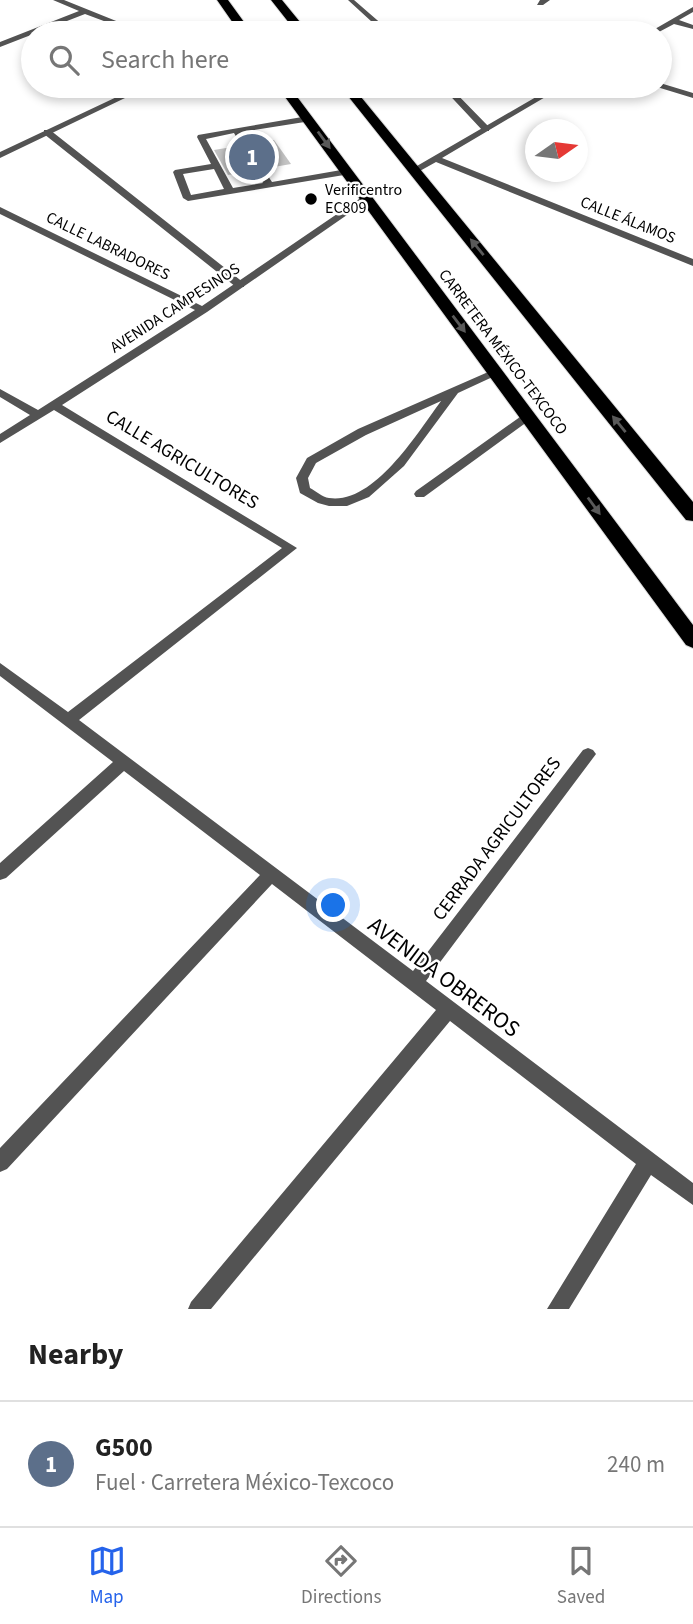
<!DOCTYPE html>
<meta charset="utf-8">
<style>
body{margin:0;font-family:"Source Sans 3",sans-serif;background:#f2f2f2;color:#222}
.compass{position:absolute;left:525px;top:119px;width:63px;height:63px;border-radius:50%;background:#fff;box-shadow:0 4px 10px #0003;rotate:76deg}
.you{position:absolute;left:334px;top:906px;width:24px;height:24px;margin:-18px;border:5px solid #fff;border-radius:50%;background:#1a73e8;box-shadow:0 0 0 10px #1a73e833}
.badge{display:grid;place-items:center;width:46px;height:46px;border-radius:50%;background:#2563eb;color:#fff;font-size:23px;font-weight:700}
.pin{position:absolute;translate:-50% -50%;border:4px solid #fff;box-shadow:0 2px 7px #0006}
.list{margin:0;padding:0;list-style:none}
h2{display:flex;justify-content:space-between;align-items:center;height:91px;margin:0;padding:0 28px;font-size:30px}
h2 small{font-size:23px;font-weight:400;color:#767676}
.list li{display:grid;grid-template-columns:46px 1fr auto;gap:21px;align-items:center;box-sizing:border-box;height:126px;padding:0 28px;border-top:2px solid #e0e0e0}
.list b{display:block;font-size:26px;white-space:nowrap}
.list p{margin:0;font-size:23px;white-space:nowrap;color:#767676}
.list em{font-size:23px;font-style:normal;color:#767676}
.icon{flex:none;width:38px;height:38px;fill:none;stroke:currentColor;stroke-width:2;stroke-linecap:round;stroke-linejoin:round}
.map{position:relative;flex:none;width:693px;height:1309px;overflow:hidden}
.search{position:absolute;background:#fff;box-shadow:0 4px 10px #0003;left:21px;right:21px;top:21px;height:77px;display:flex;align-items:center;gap:18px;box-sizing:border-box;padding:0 24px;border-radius:38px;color:#767676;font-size:26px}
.sheet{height:217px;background:#fff}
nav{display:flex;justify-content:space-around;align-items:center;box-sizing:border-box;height:98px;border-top:2px solid #e0e0e0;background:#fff;font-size:19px;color:#767676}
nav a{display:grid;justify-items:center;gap:4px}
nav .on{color:#2563eb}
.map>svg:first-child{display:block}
</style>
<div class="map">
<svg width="693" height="1309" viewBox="0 0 693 1309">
<rect width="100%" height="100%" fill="#fff"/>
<path fill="#c3c3c3" d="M274 140 291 164 228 175 214 150Z"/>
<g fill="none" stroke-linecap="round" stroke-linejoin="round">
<defs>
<path id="highway" d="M217 0H228L252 33H240Z
M271 0H282L309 33H297Z
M277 86H289L693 625V648L686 645Z
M340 86H352L693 502V521L686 520Z"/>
</defs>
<use href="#highway" stroke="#dbdbdb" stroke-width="2"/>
<path fill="#535353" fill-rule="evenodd" d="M348 0H354L392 33H384Z
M441 86H449L489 127V131H483Z
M308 116 312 119 311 121 242 132 249 145 245 148 242 147 234 133 206 139 233 188 263 183 254 169 259 166 262 167 272 182 347 169 352 172 350 174 188 201 183 198 173 172 175 170 211 164 197 137 198 135ZM214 169 224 189 191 195 183 174Z
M44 130H50L244 283V287H236L44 134Z
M495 369 499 370V374L458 393 404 466 369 497 347 506H329L318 503 300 493 296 478 307 458 358 429ZM441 401C418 432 374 505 329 498 322 497 316 491 310 488L308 478 316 463 366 435Z
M527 412 531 413V419L424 497H416L414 494 416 491Z"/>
<path fill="#535353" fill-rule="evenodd" d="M53 0H64L146 33H136L85 14 0 47V42L79 11Z
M540 0H550L543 5H537Z
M693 7V12L679 20 693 25V29L674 24 657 33H648Z
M660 83 693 93V98L657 87Z
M140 86H150L0 158V152Z
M555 86H564L442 158 693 259V266L436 162 418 172 410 170Z
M362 197 370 199 207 312 62 405 297 548 79 720 413 971 583 750 588 748 593 750 596 754 593 758 426 981 693 1183V1205L651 1175 569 1309H547L636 1164 450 1021 211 1309H188L191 1302 436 1010 272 884 7 1169 0 1172V1148L260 875 124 771 6 878 0 880V863L113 762 0 676V663L68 712 282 548 54 410 0 443V434L30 415 0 397V389L38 410 195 310 0 214V207L202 306Z"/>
<use href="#highway" fill="#000" fill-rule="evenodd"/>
</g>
<defs><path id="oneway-solid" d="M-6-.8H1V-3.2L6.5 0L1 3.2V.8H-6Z" transform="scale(1.75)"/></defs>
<g fill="#595959">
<use href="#oneway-solid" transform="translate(324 140) rotate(54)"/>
<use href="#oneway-solid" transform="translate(477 247) rotate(-129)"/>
<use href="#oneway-solid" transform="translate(459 324) rotate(53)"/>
<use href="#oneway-solid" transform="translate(619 424) rotate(-129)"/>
<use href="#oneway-solid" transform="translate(594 506) rotate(54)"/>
</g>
<circle fill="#000" stroke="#fff" stroke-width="2.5" cx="311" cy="199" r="7"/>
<g text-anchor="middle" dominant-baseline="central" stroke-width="5" stroke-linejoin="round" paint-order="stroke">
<g font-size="16" fill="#000" stroke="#fff" text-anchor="start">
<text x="325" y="190">Verificentro<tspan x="325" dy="18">EC809</tspan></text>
</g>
<g font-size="16" fill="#000" stroke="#fff">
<text transform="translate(628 220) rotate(22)">CALLE ÁLAMOS</text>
<text transform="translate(108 246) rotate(26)">CALLE LABRADORES</text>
<text transform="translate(175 308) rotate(-33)">AVENIDA CAMPESINOS</text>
<text transform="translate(503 352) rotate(53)">CARRETERA MÉXICO-TEXCOCO</text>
</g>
<g font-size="19" fill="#000" stroke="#fff">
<text transform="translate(182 460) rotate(31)">CALLE AGRICULTORES</text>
<text transform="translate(497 839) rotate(-53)">CERRADA AGRICULTORES</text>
</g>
<g font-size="23" fill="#000" stroke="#fff">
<text transform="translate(444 977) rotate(37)">AVENIDA OBREROS</text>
</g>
</g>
</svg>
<svg class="compass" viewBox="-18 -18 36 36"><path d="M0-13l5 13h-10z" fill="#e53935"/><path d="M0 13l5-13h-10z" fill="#767676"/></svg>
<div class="you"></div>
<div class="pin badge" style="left:252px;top:157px;background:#5c6f8a">1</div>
<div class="search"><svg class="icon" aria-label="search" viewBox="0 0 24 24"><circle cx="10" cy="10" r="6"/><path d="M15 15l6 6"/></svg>Search here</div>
</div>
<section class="sheet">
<h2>Nearby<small></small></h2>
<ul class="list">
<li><span class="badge" style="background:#5c6f8a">1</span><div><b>G500</b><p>Fuel · Carretera México-Texcoco</p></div><em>240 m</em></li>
</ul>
</section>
<nav>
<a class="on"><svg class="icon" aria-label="map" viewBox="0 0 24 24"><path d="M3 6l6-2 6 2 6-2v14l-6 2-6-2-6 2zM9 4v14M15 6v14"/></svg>Map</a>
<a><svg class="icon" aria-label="directions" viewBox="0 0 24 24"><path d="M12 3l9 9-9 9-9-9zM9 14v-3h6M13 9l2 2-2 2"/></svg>Directions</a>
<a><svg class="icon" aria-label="saved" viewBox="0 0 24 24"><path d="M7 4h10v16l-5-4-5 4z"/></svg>Saved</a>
</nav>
